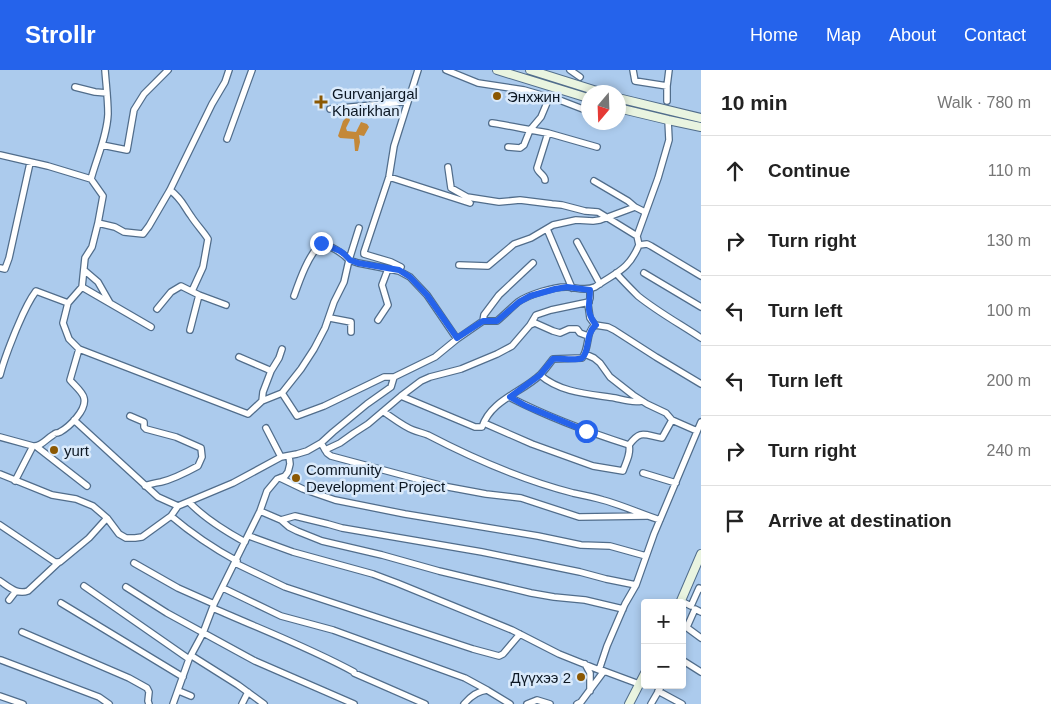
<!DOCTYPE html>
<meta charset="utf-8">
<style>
body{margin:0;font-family:Helvetica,sans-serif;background:#f6f6f6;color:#222}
.controls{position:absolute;right:15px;bottom:15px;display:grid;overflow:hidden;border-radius:5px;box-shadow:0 2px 8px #0003}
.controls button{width:45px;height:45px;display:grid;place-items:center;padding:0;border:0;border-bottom:1px solid #e0e0e0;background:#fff;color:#222;font:25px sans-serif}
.compass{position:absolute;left:581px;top:15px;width:45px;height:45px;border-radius:50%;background:#fff;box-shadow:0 2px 8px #0003;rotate:199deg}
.stop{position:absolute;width:15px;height:15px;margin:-11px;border:4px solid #2563eb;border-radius:50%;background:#fff}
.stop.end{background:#2563eb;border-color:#fff;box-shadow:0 1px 5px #0008}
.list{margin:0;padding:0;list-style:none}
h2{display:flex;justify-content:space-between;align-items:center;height:65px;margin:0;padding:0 20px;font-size:21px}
h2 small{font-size:16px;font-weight:400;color:#767676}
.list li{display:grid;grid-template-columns:32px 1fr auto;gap:15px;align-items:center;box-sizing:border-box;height:70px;padding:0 20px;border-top:1px solid #e0e0e0}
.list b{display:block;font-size:19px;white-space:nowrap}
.list em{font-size:16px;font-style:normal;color:#767676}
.icon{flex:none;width:28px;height:28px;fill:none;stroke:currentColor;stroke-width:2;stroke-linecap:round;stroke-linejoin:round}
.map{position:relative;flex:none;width:701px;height:634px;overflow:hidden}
header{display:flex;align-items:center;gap:30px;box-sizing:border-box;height:70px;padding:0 25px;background:#2563eb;color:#fff}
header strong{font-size:24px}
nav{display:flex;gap:28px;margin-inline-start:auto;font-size:18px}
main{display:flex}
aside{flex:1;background:#fff}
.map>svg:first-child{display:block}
</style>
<header>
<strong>Strollr</strong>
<nav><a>Home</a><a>Map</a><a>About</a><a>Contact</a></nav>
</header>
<main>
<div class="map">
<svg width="701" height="634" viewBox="0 0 701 634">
<rect width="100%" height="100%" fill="#accbed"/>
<path fill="#c48838" d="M346 48H349L350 50 346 58 347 61 356 62 361 52 367 54 369 57 364 66 359 65 360 72 358 81H355L354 69 340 68 338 66 343 51Z"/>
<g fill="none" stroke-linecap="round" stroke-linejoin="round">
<defs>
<path id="street" d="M446 0 478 13 524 20 562 31 588 41
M570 0 580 7
M633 0 635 11 667 16
M75 17 95 22 107 23
M667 31V16L669 0
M330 39 394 33 408 31
M492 53C511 56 529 60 548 63L537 98C538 103 545 105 545 110
M548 63 597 77
M227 69 252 0
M102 75 127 80 134 40 144 24 168 0
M508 77 520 78 524 75 530 60 541 47 549 28
M0 85 48 96 91 109 103 126 98 153 92 177 85 188 82 217 68 233 63 253 69 269 79 279 70 310C74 315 83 322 84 328 87 340 69 357 60 362 53 365 59 361 53 365 46 369 41 377 33 376L15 411
M448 97 451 118 467 127 499 132 520 130 552 134 562 135 585 141 598 142 637 166
M389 107 470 133
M91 109C97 87 107 66 108 44 108 29 106 14 105 0
M594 111 628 131 635 137
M170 120C182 129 183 135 191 146 196 154 203 161 208 169L203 197 192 221
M98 153 115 157 124 162 143 164 149 156 170 120 212 34 225 12 229 0
M359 158 349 190 358 193 399 201 410 207 427 225 457 269
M547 159 572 218
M577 172 600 214
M639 175 647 174 651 176 701 206
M459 195 488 196 514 174 531 168 553 155 576 150 593 151 600 150 635 137 645 142
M401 197 391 192 364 184V182L389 107 394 76 418 0
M0 198 5 199 9 188 30 93
M84 200 98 212 110 233
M616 203C623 211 631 219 638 226 658 242 680 254 701 268
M644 203 701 237
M82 217 151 257
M590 220V228L588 234 590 248 595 255
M199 225 226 235
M157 239 171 222 181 216 199 225 190 260
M330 248 351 252V262
M378 250 388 235 382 215 388 199
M483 251 484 245 499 225 533 193
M530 255 536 245 551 240 589 232
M79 279 248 344 262 331 282 323 301 299 314 279 325 258 334 232 344 212 349 190C341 181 332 177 321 173 308 186 300 209 294 226
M585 284 594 288 600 293 610 307 633 325 647 334 666 343 672 350 697 361
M239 287 267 299 271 301 263 322 262 331
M271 301 279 288 282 279
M0 305C4 289 10 275 16 260 22 246 27 233 36 221L68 233
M540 305C561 323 589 324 615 328 624 330 632 333 642 331
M282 323 297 346 324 336 384 307H394
M401 326 421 311 430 307 461 299 497 284 512 276 530 255 535 253 553 261 560 263 569 259H577L580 263 588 266
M509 327C548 347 588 362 629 375
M384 342C393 348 403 356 413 360 418 362 423 363 428 365 474 389 523 410 573 423 583 425 593 427 603 430 622 435 641 444 660 450
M130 346 144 352V357L146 359 176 367 201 378 202 387 198 396C187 402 174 409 161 412 155 413 150 414 145 416
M74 350 158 427 178 436
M484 353 532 374 593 396 623 401C626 392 631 384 629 375 641 359 644 365 662 368L672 350
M266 358 281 387
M0 367 33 376
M37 377 87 416
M325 380 340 373 354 363 368 354 401 326 475 357H482C491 330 521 323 540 305 545 300 549 294 553 289L582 288C590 278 585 263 595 255L608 257 614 260 656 287 701 314
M643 403 676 413
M0 404 52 425 76 429 93 436 107 448 119 464 126 468H135L142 467 171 446 178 436 233 413 281 387 297 384 307 381 321 373
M280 408 303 419 335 430 405 444 538 466 581 475 610 476 646 486
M189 432C205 449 225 461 245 472
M260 441 281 450 289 457 297 461 322 471 382 485 439 501 531 523 554 527 585 530 623 539
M171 446C191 463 213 478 237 491
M647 446 579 447 521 428 486 424 443 416 331 386 327 383 321 373 333 362 367 334 391 317 394 307 435 287 457 269 483 251H497C504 245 511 238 518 232 528 225 555 216 568 217 577 218 586 221 595 217 616 202 628 201 639 175L637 166 658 108 669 70 668 50
M281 450 295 446 328 454 342 458 482 482 580 502 606 509 636 515
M0 455 55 492H60L89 468 107 448
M249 466 293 482 373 504 397 513 512 560 559 584 599 600
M134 493 178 518 214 534
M235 493 285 517 473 579 499 586 503 584 520 564
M0 511C9 517 17 525 28 521L59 492
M84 516 189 589
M126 517 167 543 255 591 354 634
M223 518 281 546 333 560 465 608 487 620 510 634
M9 530 16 521
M681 531 691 536 699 518 701 519
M61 533 183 607
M213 538C260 559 308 577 354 602V603L425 634
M682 554 701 568
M687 557 695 539 701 542
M22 562 129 608 147 618 149 622 148 631 149 634
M192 586 238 615 264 634
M1 590 99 627 109 634
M682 590 701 602
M585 594 590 603V621
M604 601 599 600 607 576 625 534 636 515 654 464 701 352
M179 621 191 626
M658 621 682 634
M0 626 23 634
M173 634 189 589 203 563 214 534 260 441 267 421 277 409 285 406 288 402 290 394 289 386
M242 634 248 622
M464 634C470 627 478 621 487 620
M527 634 537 630 550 634
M577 634 581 632 604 601 639 614
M651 634 662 615"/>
<path id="secondary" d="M497 0 588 28
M530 0 600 22
M618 28 701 48
M618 38 668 50 701 57
M680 533 701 484
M629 634 645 603"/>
</defs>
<use href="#street" stroke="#516d8b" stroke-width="8"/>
<use href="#secondary" stroke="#516d8b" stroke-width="10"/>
<use href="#street" stroke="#fff" stroke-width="5.5"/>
<use href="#secondary" stroke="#e9f4e0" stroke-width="8"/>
</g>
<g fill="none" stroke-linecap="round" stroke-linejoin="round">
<path stroke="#2563eb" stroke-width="6" d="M321 173 340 181 344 184 350 190 358 193 399 200 410 207 427 225 457 268 483 251H497L519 232 530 226 555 219 567 217 590 220C590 235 585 241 596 255 585 263 590 282 582 288 576 291 560 288 553 289L540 305 510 327 526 336 586 361"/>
</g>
<g fill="#8b5803" stroke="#daeafb" stroke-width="2">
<circle cx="497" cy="26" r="5"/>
<path d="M318.5 24.5h5v5h5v5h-5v5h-5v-5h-5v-5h5z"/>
<circle cx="54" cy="380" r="5"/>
<circle cx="296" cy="408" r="5"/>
<circle cx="581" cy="607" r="5"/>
</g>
<g text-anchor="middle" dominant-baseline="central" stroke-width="5" stroke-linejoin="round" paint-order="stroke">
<g font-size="15" fill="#0d1824" stroke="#daeafb" text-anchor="start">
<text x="332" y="23">Gurvanjargal<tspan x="332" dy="17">Khairkhan</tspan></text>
<text x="507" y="26">Энхжин</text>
<text x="64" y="380">yurt</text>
<text x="306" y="399">Community<tspan x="306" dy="17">Development Project</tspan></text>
<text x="571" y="607" text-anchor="end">Дүүхээ 2</text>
</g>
</g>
</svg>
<div class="controls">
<button>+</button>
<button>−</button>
</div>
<svg class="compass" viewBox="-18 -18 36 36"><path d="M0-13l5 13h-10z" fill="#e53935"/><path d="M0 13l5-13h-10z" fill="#767676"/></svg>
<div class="stop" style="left:586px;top:361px"></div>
<div class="stop end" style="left:321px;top:173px"></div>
</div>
<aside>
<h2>10 min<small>Walk · 780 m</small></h2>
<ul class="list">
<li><svg class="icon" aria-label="ahead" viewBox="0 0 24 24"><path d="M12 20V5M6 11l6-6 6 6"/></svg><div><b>Continue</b></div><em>110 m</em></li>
<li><svg class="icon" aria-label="right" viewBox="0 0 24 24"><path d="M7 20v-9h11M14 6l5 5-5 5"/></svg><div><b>Turn right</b></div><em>130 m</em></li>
<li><svg class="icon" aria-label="left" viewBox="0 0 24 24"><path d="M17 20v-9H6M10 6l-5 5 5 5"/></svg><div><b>Turn left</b></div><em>100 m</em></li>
<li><svg class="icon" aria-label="left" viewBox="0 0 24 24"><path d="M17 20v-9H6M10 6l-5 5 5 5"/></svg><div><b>Turn left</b></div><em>200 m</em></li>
<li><svg class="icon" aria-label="right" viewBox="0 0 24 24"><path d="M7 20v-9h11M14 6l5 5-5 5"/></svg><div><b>Turn right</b></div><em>240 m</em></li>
<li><svg class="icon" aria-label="arrive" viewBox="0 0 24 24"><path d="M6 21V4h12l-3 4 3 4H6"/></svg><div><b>Arrive at destination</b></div></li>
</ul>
</aside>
</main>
